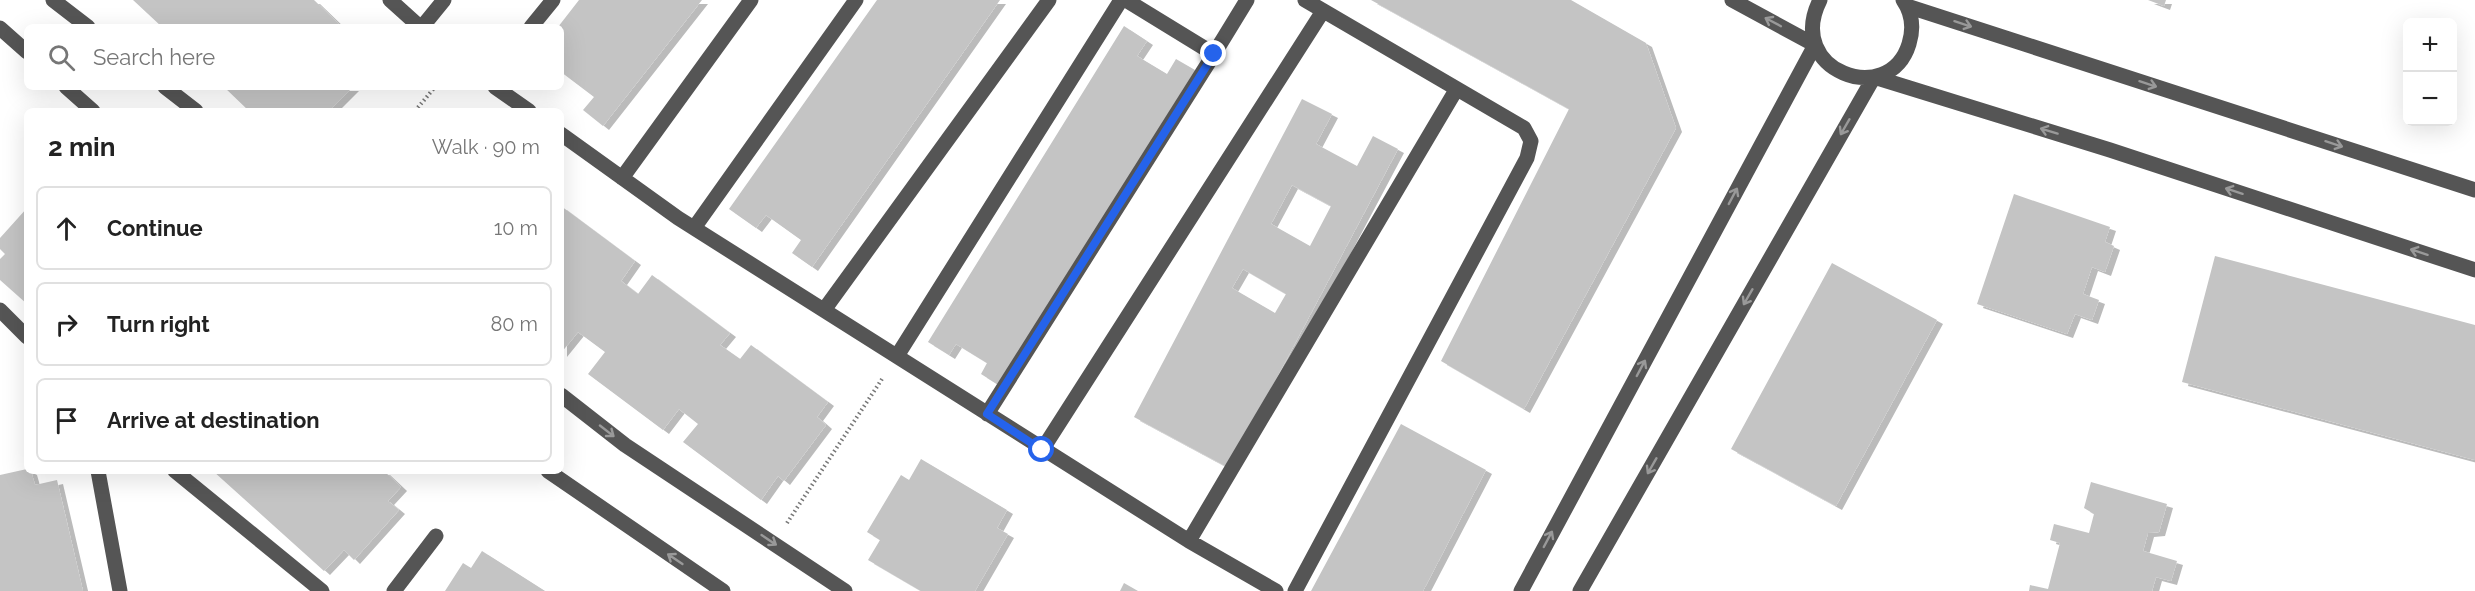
<!DOCTYPE html>
<meta charset="utf-8">
<style>
body{margin:0;font-family:Raleway,sans-serif;background:#f2f2f2;color:#222}
.controls{position:absolute;right:18px;top:18px;display:grid;overflow:hidden;border-radius:9px;box-shadow:0 6px 24px #0002}
.controls button{width:54px;height:54px;display:grid;place-items:center;padding:0;border:0;border-bottom:2px solid #e0e0e0;background:#fff;color:#222;font:30px sans-serif}
.stop{position:absolute;width:18px;height:18px;margin:-14px;border:4px solid #2563eb;border-radius:50%;background:#fff}
.stop.end{background:#2563eb;border-color:#fff;box-shadow:0 2px 6px #0008}
.list{margin:0;padding:0;list-style:none}
h2{display:flex;justify-content:space-between;align-items:center;height:78px;margin:0;padding:0 24px;font-size:26px}
h2 small{font-size:20px;font-weight:400;color:#767676}
.list li{display:grid;grid-template-columns:39px 1fr auto;gap:18px;align-items:center;box-sizing:border-box;height:84px;margin:0 12px 12px;padding:0 12px;border:2px solid #e0e0e0;border-radius:9px}
.list b{display:block;font-size:22px;white-space:nowrap}
.list em{font-size:20px;font-style:normal;color:#767676}
.icon{flex:none;width:33px;height:33px;fill:none;stroke:currentColor;stroke-width:2;stroke-linecap:round;stroke-linejoin:round}
.map{position:relative;flex:none;width:2475px;height:591px;overflow:hidden}
.search{position:absolute;background:#fff;box-shadow:0 6px 24px #0002;left:24px;top:24px;width:540px;height:66px;display:flex;align-items:center;gap:15px;box-sizing:border-box;padding:0 21px;border-radius:9px;color:#767676;font-size:22px}
.panel{position:absolute;background:#fff;box-shadow:0 6px 24px #0002;left:24px;top:108px;width:540px;height:366px;border-radius:9px}
.map>svg:first-child{display:block}
</style>
<div class="map">
<svg width="2475" height="591" viewBox="0 0 2475 591">
<defs>
<filter id="shadow"><feDropShadow dx="6" dy="4" stdDeviation="0" flood-color="#0004"/></filter>
</defs>
<rect width="100%" height="100%" fill="#fff"/>
<path fill="#c4c4c4" fill-rule="evenodd" filter="url(#shadow)" d="M133 0H314L342 27H162Z
M579 0H702L603 126 583 110 594 97 561 72V27H558Z
M877 0H1000L812 267 792 253 801 240 766 215 756 228 729 209Z
M1371 0H1571L1646 43 1676 128 1524 409 1441 361 1569 109Z
M2148 0H2166L2164 6Z
M1124 26 1147 41 1137 56 1167 74 1176 59 1195 70 1000 386 981 374 987 363 956 344 949 355 928 342Z
M224 87H353L329 111H249Z
M1302 99 1332 114 1316 144 1357 166 1373 136 1398 149 1229 468 1134 417ZM1292 185 1331 206 1310 246 1271 224ZM1243 269 1286 294 1275 313 1232 288Z
M2014 194 2110 227 2105 242 2114 246 2105 272 2092 267 2083 294 2099 300 2092 320 2075 314 2067 334 1977 304Z
M561 206 635 261 621 281 638 294 652 275 730 333 720 345 740 359 751 345 828 402 817 417 826 425 784 481 778 476 761 500 683 442 698 424 679 409 663 430 588 374 605 352 578 332 561 353Z
M27 208V304L0 280V259L5 254 0 249V238Z
M2215 256 2475 325V460L2182 382Z
M1832 263 1937 320 1836 506 1731 449Z
M1401 424 1486 470 1423 591H1311Z
M921 459 1007 510 997 528 1008 534 975 591H921L868 560 880 540 867 532 901 475 909 480Z
M27 469 31 471 35 485 57 480 83 591H0V475Z
M213 471H384L401 487 388 501 399 510 354 560 344 550 324 571Z
M2091 482 2167 504 2159 532 2148 533 2143 551 2177 561 2171 581 2156 577 2152 591H2029L2030 585 2048 589 2060 543 2050 540 2054 524 2089 533 2094 514 2084 508Z
M482 551 545 591H445L463 563 471 568Z
M1124 583 1138 591H1120Z"/>
<g fill="none" stroke-linecap="round" stroke-linejoin="round">
<path stroke="#777" stroke-width="4" stroke-dasharray="1.5 3" stroke-linecap="butt" d="M415 111 435 87
M787 523 882 379"/>
<path stroke="#555" stroke-width="15" d="M53 0 88 27
M390 0 420 27
M1126 0 1214 54 1247 0
M1820 0C1784 71 1889 109 1909 44 1914 28 1912 13 1903 0
M1907 6 2475 190
M422 27 444 0
M531 27 553 0
M0 28 27 52
M66 87 93 111
M165 87 196 111
M495 87 529 111
M561 134 678 218 1189 541 1456 90
M622 178 751 0
M694 228 856 0
M0 310 27 337
M824 310 1049 0
M897 356 1121 0
M561 395 625 445 845 591
M987 414 1214 54
M1042 450 1323 11
M98 471 120 591
M175 471 322 591
M548 471 723 591
M1189 541 1276 591
M394 591 436 536
M1295 591 1527 158 1531 141 1524 128 1305 0
M1521 591 1815 45 1732 0
M1580 591 1874 77 2110 150 2475 270"/>
</g>
<defs><path id="oneway-shaft" d="M-6 0H5M1.5-3L5.5 0L1.5 3" fill="none" stroke-width="1.6" stroke-linecap="round" stroke-linejoin="round" transform="scale(1.5)"/></defs>
<g stroke="#999">
<use href="#oneway-shaft" transform="translate(1773 22) rotate(-152)"/>
<use href="#oneway-shaft" transform="translate(1963 24) rotate(18)"/>
<use href="#oneway-shaft" transform="translate(2148 84) rotate(18)"/>
<use href="#oneway-shaft" transform="translate(1845 127) rotate(120)"/>
<use href="#oneway-shaft" transform="translate(2049 131) rotate(-163)"/>
<use href="#oneway-shaft" transform="translate(2334 144) rotate(18)"/>
<use href="#oneway-shaft" transform="translate(2234 191) rotate(-162)"/>
<use href="#oneway-shaft" transform="translate(1733 196) rotate(-62)"/>
<use href="#oneway-shaft" transform="translate(2419 252) rotate(-162)"/>
<use href="#oneway-shaft" transform="translate(1748 297) rotate(120)"/>
<use href="#oneway-shaft" transform="translate(1641 368) rotate(-62)"/>
<use href="#oneway-shaft" transform="translate(607 431) rotate(38)"/>
<use href="#oneway-shaft" transform="translate(1652 466) rotate(120)"/>
<use href="#oneway-shaft" transform="translate(1548 539) rotate(-62)"/>
<use href="#oneway-shaft" transform="translate(769 540) rotate(34)"/>
<use href="#oneway-shaft" transform="translate(675 559) rotate(-146)"/>
</g>
<g fill="none" stroke-linecap="round" stroke-linejoin="round">
<path stroke="#2563eb" stroke-width="8" d="M1042 450 987 414 1214 54"/>
</g>
</svg>
<div class="controls">
<button>+</button>
<button>−</button>
</div>
<div class="stop" style="left:1042px;top:450px"></div>
<div class="stop end" style="left:1214px;top:54px"></div>
<div class="search"><svg class="icon" aria-label="search" viewBox="0 0 24 24"><circle cx="10" cy="10" r="6"/><path d="M15 15l6 6"/></svg>Search here</div>
<section class="panel">
<h2>2 min<small>Walk · 90 m</small></h2>
<ul class="list">
<li><svg class="icon" aria-label="ahead" viewBox="0 0 24 24"><path d="M12 20V5M6 11l6-6 6 6"/></svg><div><b>Continue</b></div><em>10 m</em></li>
<li><svg class="icon" aria-label="right" viewBox="0 0 24 24"><path d="M7 20v-9h11M14 6l5 5-5 5"/></svg><div><b>Turn right</b></div><em>80 m</em></li>
<li><svg class="icon" aria-label="arrive" viewBox="0 0 24 24"><path d="M6 21V4h12l-3 4 3 4H6"/></svg><div><b>Arrive at destination</b></div></li>
</ul>
</section>
</div>
